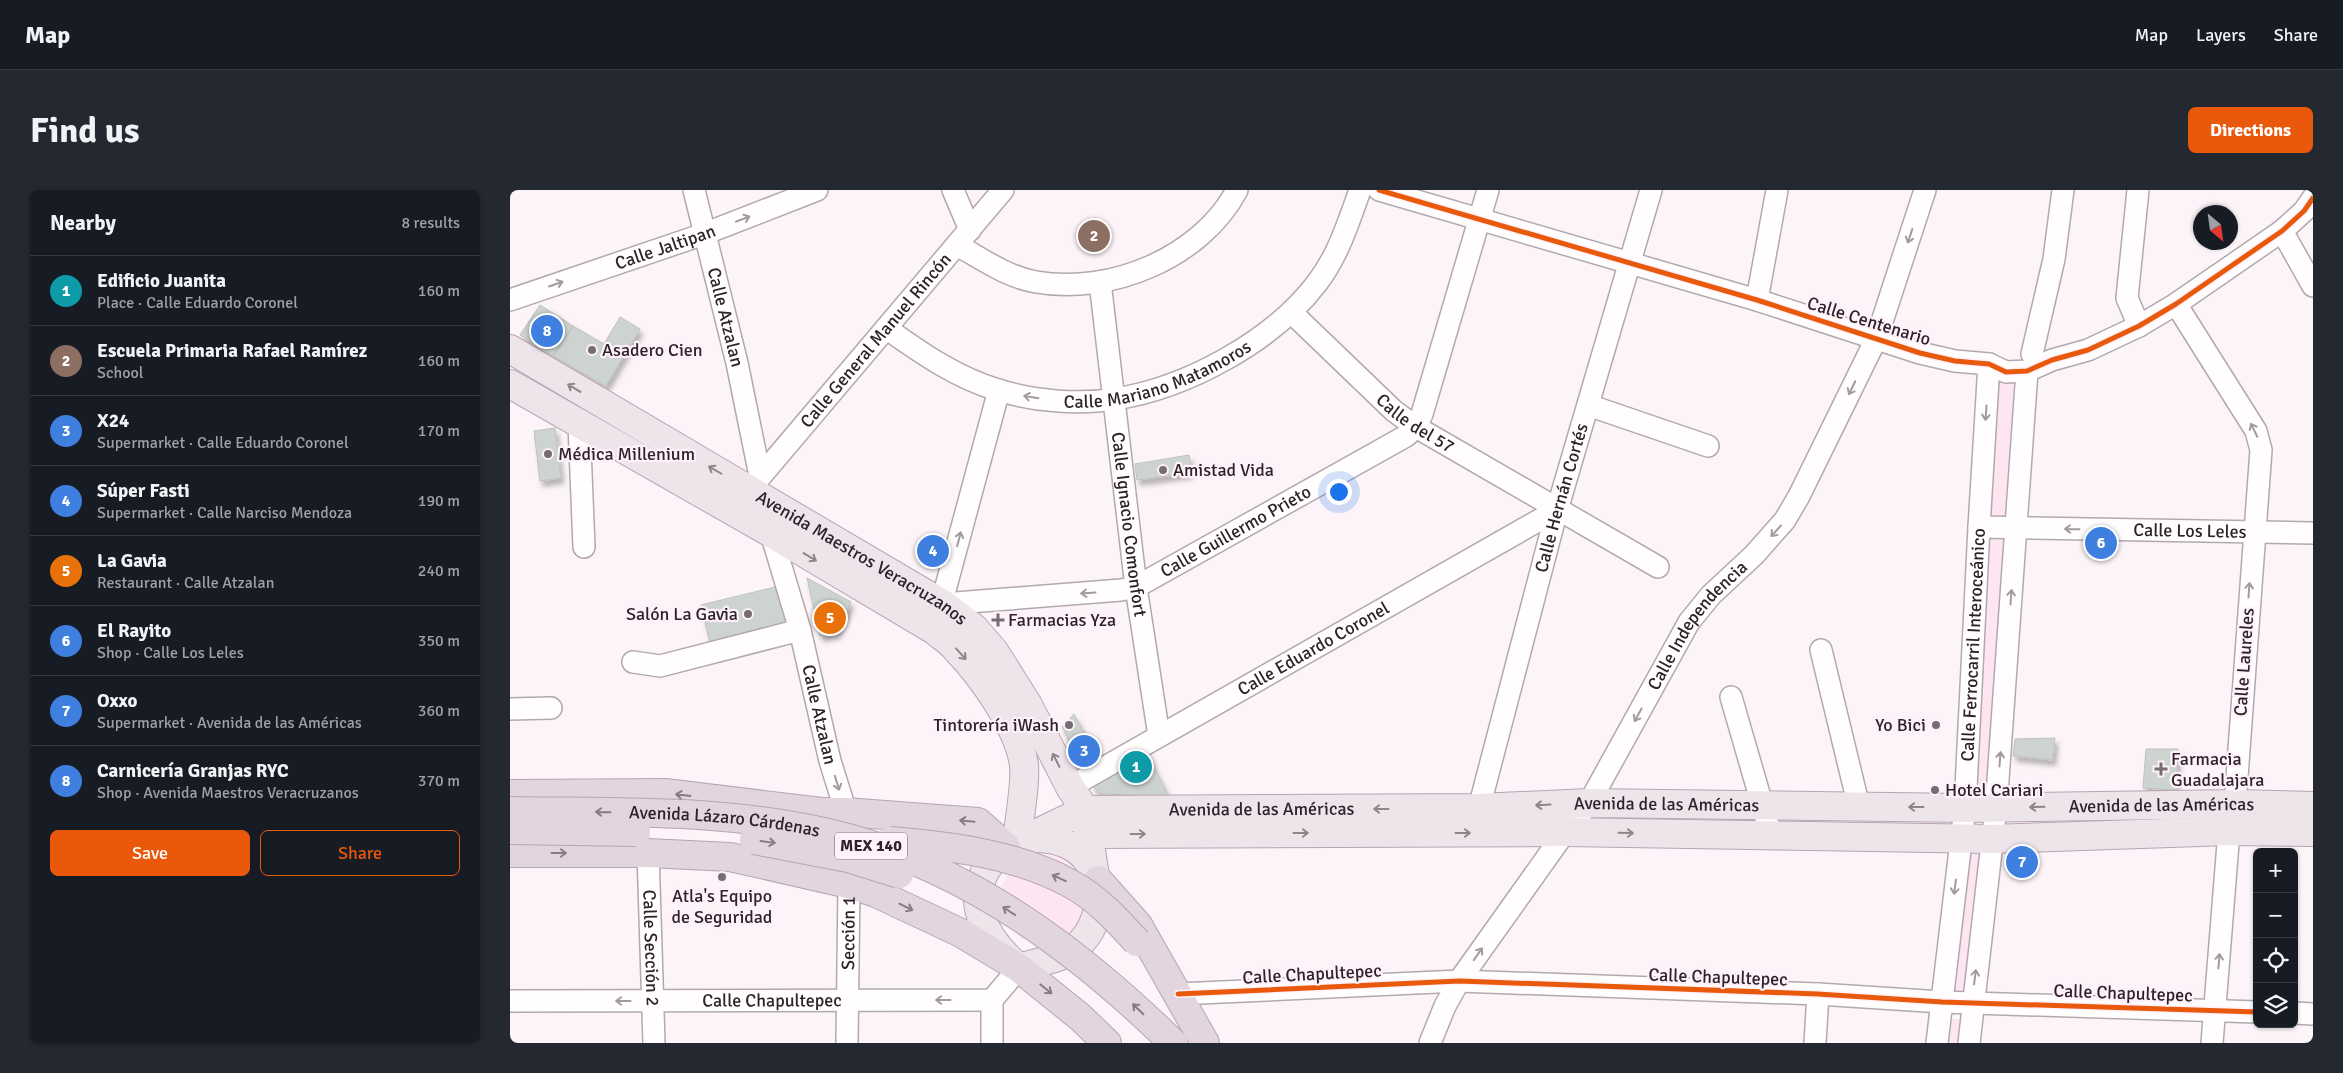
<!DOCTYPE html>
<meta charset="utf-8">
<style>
body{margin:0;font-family:Signika,sans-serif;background:#242831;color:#f1f3f6}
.controls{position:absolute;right:15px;bottom:15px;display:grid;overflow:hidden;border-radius:8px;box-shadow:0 1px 4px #0004}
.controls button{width:45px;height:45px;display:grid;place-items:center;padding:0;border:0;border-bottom:1px solid #363941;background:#171b24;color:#f1f3f6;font:25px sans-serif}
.compass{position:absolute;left:1683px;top:15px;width:45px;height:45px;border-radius:50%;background:#171b24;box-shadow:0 1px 4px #0004;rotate:151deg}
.you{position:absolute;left:828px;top:301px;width:18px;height:18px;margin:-12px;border:4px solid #fff;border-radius:50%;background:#1a73e8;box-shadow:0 0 0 8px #1a73e833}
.badge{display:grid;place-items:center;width:32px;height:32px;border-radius:50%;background:#ea580c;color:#fff;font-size:16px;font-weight:700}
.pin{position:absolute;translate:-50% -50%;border:2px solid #fff;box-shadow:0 1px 5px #0006}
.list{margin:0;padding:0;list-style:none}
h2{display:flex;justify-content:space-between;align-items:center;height:65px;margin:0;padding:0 20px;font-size:21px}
h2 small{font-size:16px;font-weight:400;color:#9ea1a6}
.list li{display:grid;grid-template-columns:32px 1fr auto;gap:15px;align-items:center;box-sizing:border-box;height:70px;padding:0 20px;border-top:1px solid #363941}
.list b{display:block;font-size:19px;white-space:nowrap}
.list p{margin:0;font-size:16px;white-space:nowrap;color:#9ea1a6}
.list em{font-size:16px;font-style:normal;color:#9ea1a6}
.actions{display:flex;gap:10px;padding:15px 20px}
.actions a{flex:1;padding:11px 0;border:1px solid #ea580c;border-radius:8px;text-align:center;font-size:18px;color:#ea580c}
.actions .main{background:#ea580c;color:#fff}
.icon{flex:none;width:28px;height:28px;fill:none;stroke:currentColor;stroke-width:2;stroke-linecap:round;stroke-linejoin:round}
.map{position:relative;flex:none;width:1803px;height:853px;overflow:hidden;border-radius:8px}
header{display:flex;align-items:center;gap:30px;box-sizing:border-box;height:70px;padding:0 25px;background:#171b24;border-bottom:1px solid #363941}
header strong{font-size:24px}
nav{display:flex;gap:28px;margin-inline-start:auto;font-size:18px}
.intro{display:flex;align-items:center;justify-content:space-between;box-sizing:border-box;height:120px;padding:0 30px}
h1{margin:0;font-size:35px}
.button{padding:12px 22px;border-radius:8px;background:#ea580c;color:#fff;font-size:18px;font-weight:700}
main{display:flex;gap:30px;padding:0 30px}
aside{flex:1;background:#171b24;border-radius:8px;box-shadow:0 1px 4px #0004}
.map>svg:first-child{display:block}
</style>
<header>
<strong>Map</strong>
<nav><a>Map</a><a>Layers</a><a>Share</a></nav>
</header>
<div class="intro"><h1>Find us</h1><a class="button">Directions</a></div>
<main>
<aside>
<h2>Nearby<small>8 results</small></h2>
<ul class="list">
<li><span class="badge" style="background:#0f9aa8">1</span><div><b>Edificio Juanita</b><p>Place · Calle Eduardo Coronel</p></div><em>160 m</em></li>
<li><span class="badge" style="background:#8d6e63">2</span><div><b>Escuela Primaria Rafael Ramírez</b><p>School</p></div><em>160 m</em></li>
<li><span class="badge" style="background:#3f7fe0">3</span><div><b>X24</b><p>Supermarket · Calle Eduardo Coronel</p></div><em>170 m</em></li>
<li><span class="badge" style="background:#3f7fe0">4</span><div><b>Súper Fasti</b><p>Supermarket · Calle Narciso Mendoza</p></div><em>190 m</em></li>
<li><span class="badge" style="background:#e8710a">5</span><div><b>La Gavia</b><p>Restaurant · Calle Atzalan</p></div><em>240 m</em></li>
<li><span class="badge" style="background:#3f7fe0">6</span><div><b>El Rayito</b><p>Shop · Calle Los Leles</p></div><em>350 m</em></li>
<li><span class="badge" style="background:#3f7fe0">7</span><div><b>Oxxo</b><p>Supermarket · Avenida de las Américas</p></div><em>360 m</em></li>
<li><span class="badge" style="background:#3f7fe0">8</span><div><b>Carnicería Granjas RYC</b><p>Shop · Avenida Maestros Veracruzanos</p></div><em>370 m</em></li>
</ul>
<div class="actions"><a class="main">Save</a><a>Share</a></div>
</aside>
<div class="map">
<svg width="1803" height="853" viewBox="0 0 1803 853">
<defs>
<filter id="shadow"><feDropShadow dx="3" dy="5.5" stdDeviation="2.5" flood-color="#0004"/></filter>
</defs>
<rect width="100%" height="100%" fill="#fcf4f8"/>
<path fill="#fde5f2" d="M1486 191H1508L1502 333 1477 332Z
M1475 347 1496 349 1485 613 1463 612Z
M1457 659 1479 660 1468 808 1445 807Z
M531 664C573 668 570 686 577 721 572 728 566 742 559 746 496 781 456 682 531 664Z
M1442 829H1456L1454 853H1440Z"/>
<path fill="#cdd4d0" stroke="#bec1c0" filter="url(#shadow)" d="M30 115 63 136 43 166 10 145Z
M110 127 130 139 96 196 43 166 63 136 94 154Z
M45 238 51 288 30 291 24 241Z
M679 265 681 277 679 283 627 290 625 274Z
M297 388 341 412 327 443 310 446Z
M277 394 285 432 200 453 191 415Z
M564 524 586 565 571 573 552 537Z
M1545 548 1543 570 1503 566 1505 549Z
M1636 559H1668L1666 600 1633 598Z
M636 561 659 607 594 604 589 603 581 593Z"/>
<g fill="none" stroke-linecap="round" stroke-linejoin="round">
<defs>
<g id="minor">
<path id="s1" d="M184 0 227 173 250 286"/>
<path d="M443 0 460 40"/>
<path d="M869 0 1247 110 1410 163 1445 171 1479 174 1496 182 1517 181 1542 170 1578 160 1629 136 1666 114 1772 41 1794 21 1803 8"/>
<path d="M1628 0 1617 108 1629 136"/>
<path d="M1772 41 1803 96"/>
<path d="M447 55C472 69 497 87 526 92 600 105 691 68 727 0"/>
<path id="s2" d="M590 92 626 397 649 546"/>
<path id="s3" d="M0 110 194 44 307 0"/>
<path d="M1247 110 1267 0"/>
<path d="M1666 114 1746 241 1751 260 1725 614 1719 641 1702 853"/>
<path id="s4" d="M782 123 884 221 906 237 1148 377"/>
<path id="s5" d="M376 138C411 163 447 188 488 200 523 211 568 215 605 209 677 198 763 151 807 93 828 66 839 31 850 0"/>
<path d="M1522 164 1544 69 1553 0"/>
<path d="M1078 215 1198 256"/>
<path d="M69 234 74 357"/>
<path id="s6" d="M239 300 493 0"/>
<path id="s7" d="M1469 337 1803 343"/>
<path id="s8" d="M261 343 290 440 320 571 340 635"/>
<path id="s9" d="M433 414 611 400 626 397 896 246 906 237 912 224 978 0"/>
<path d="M428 426 489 200"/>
<path d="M1311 460 1349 617"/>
<path d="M123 472 150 476 290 440"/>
<path d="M1221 507 1261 645"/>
<path d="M0 519 41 518"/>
<path id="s10" d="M560 597 1047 320"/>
<path id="s11" d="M969 618 1047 320 1141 0"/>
<path id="s12" d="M138 663 144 853"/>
<path d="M668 804 949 791 1308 804 1432 812 1747 822"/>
<path id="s13" d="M0 811 482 810 509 778"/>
<path d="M1784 823 1803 824"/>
<path id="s14" d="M337 853 339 694"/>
<path d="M482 853V810"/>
<path id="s15" d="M920 853 935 816 949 791 1055 642 1079 613 1179 432 1201 405 1244 365 1275 330 1289 306 1367 147 1415 0"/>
<path d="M1305 853 1308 804"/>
<path id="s16" d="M1427 853 1455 618 1469 337 1479 174"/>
<path d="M1459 853 1486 618 1517 181"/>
</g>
<g id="major">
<path id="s17" d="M0 159 433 414 464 438 484 461 518 515 560 597 575 620 584 680"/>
<path d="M0 194 261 343 424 440C432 447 441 452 447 460 472 486 509 538 514 575 516 595 509 630 507 651"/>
<path d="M579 644 1055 642 1481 649 1719 641 1803 642"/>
<path id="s18" d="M517 648 575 620 969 618 1079 613 1455 618 1725 614 1803 616"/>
<path d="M517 648C530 648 542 648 554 653 597 669 599 730 566 757 552 769 527 772 509 778 493 764 477 747 471 726 459 691 485 658 517 648Z"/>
</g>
<path id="highway" d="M0 604 155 603 312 622H335L468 632 496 657
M0 663H138L220 667 339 694 366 703 451 743 509 778 570 827 597 853
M588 690 628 735 695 853"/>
</defs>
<use href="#minor" stroke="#b2a9ae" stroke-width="24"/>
<use href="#major" stroke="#b7a5b0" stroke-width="30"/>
<use href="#highway" stroke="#b7a5b0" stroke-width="30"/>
<use href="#minor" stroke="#fffdfe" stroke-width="21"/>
<use href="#major" stroke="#eee5ea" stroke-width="28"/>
<use href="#highway" stroke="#e2d5de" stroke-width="28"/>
<defs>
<g id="highway-bridge">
<path id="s19" d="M0 621C112 623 229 618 338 648 464 682 571 763 663 853"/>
<path d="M0 640 126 642"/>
<path d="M244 650 338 668 389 684"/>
<path d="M380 651C440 656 507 664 561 694 587 708 607 730 627 752"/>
</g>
</defs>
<use href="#highway-bridge" stroke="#b7a5b0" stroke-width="30" stroke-linecap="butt"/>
<use href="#highway-bridge" stroke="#e2d5de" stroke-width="28"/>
<defs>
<path id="cycleway" d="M869 0 1247 110 1410 163 1445 171 1479 174 1496 182 1517 181 1542 170 1578 160 1629 136 1666 114 1772 41 1794 21 1803 8
M668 804 949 791 1308 804 1432 812 1747 822"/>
</defs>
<use href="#cycleway" stroke="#fff1f9" stroke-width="8"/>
<use href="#cycleway" stroke="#e8590c" stroke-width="5"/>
</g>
<defs><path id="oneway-shaft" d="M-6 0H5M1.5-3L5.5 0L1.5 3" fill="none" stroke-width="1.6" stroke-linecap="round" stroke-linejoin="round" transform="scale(1.25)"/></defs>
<g stroke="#a19a9f">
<use href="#oneway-shaft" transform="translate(233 29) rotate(-21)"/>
<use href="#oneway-shaft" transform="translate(1400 46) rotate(108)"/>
<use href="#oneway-shaft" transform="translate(46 94) rotate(-19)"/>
<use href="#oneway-shaft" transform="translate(1342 198) rotate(116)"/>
<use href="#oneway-shaft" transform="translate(521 207) rotate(-171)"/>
<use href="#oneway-shaft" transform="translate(1476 223) rotate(94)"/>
<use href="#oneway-shaft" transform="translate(1744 240) rotate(-116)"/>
<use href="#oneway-shaft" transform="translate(1562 339) rotate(-179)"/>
<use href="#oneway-shaft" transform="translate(1266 341) rotate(132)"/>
<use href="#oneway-shaft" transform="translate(449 349) rotate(-75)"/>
<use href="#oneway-shaft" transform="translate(1739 400) rotate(-86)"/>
<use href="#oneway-shaft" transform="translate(578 403) rotate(176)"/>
<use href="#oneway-shaft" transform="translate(1501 407) rotate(-86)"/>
<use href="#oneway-shaft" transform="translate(1128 525) rotate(119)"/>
<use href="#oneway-shaft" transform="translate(1490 569) rotate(-86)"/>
<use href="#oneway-shaft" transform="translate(327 593) rotate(73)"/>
<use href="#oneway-shaft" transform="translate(1445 697) rotate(97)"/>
<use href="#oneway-shaft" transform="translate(968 764) rotate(-55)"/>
<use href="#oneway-shaft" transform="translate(1709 771) rotate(-85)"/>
<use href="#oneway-shaft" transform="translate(1465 787) rotate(-83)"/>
<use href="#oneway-shaft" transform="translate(433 810) rotate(-180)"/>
<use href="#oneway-shaft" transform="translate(113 811) rotate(-180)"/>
</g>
<g stroke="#8e848a">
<use href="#oneway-shaft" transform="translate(64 198) rotate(-149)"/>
<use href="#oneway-shaft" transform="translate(205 280) rotate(-150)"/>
<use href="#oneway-shaft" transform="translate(300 367) rotate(31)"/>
<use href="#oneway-shaft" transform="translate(451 464) rotate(48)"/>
<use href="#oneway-shaft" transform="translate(546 570) rotate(-117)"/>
<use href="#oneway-shaft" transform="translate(1033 615) rotate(177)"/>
<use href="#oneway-shaft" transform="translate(1406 617) rotate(-180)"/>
<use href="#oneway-shaft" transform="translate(1527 617) rotate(179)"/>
<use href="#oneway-shaft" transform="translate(871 619) rotate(180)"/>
<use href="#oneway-shaft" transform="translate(791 643)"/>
<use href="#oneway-shaft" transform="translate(953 643)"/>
<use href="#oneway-shaft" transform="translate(1116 643) rotate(1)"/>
<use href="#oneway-shaft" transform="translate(628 644)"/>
</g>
<g stroke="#887c84">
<use href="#oneway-shaft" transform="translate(173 605) rotate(-173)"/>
<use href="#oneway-shaft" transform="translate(93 622) rotate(-179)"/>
<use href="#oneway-shaft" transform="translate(457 631) rotate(-175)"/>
<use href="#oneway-shaft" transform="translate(258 652) rotate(8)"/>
<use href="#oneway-shaft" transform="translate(49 663)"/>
<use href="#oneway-shaft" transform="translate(549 688) rotate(-156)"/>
<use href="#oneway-shaft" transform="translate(396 717) rotate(26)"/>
<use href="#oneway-shaft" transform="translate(499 721) rotate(-146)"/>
<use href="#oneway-shaft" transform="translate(536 799) rotate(39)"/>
<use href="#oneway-shaft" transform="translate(628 819) rotate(-136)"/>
</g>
<g fill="#776c72" stroke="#fff1f9" stroke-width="2">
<circle cx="82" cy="160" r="5"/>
<circle cx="38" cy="264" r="5"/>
<circle cx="653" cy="280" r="5"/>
<circle cx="238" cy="424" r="5"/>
<path d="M485.5 422.5h5v5h5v5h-5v5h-5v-5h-5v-5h5z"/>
<circle cx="559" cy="535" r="5"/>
<circle cx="1426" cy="535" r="5"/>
<path d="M1648.5 571.5h5v5h5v5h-5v5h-5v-5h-5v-5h5z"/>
<circle cx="1425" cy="600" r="5"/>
<circle cx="212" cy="687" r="5"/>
</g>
<g text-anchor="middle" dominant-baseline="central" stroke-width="4.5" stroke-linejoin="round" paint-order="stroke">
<rect fill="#fff1f9" stroke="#6d6068" stroke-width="1" x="325" y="642.5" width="72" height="27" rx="4"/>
<g font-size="16" font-weight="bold" fill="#2f222a">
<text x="361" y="656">MEX 140</text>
</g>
<g font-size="18" fill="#2f222a" stroke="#fff1f9">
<text stroke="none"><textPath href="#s3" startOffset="164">Calle Jaltipan</textPath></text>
<text stroke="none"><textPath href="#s1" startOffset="131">Calle Atzalan</textPath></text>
<text transform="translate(1359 131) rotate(17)">Calle Centenario</text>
<text stroke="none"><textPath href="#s6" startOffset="196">Calle General Manuel Rincón</textPath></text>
<text stroke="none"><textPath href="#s5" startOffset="294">Calle Mariano Matamoros</textPath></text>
<text stroke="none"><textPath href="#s4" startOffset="166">Calle del 57</textPath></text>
<text stroke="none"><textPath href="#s11" startOffset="321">Calle Hernán Cortés</textPath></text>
<text stroke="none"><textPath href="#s2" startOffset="244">Calle Ignacio Comonfort</textPath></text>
<text stroke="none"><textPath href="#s7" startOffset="211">Calle Los Leles</textPath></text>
<text stroke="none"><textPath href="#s9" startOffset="308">Calle Guillermo Prieto</textPath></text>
<text stroke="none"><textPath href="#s17" startOffset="409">Avenida Maestros Veracruzanos</textPath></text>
<text stroke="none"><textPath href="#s15" startOffset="498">Calle Independencia</textPath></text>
<text stroke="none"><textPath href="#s16" startOffset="400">Calle Ferrocarril Interoceánico</textPath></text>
<text stroke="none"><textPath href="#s10" startOffset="280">Calle Eduardo Coronel</textPath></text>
<text transform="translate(1734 472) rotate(-86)">Calle Laureles</text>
<text stroke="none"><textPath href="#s8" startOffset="188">Calle Atzalan</textPath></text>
<text stroke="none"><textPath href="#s18" startOffset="646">Avenida de las Américas</textPath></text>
<text stroke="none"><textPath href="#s18" startOffset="1141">Avenida de las Américas</textPath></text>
<text stroke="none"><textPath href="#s18" startOffset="241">Avenida de las Américas</textPath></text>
<text stroke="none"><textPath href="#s19" startOffset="215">Avenida Lázaro Cárdenas</textPath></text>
<text stroke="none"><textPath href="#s14" startOffset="110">Sección 1</textPath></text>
<text stroke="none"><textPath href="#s12" startOffset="95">Calle Sección 2</textPath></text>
<text transform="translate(802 784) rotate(-3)">Calle Chapultepec</text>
<text transform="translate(1208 787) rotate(2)">Calle Chapultepec</text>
<text transform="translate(1613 803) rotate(2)">Calle Chapultepec</text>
<text stroke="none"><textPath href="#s13" startOffset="262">Calle Chapultepec</textPath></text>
</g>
<g font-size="18" fill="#2f222a" stroke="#fff1f9" text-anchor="start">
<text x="92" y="160">Asadero Cien</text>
<text x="48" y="264">Médica Millenium</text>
<text x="663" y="280">Amistad Vida</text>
<text x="228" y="424" text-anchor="end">Salón La Gavia</text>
<text x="498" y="430">Farmacias Yza</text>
<text x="549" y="535" text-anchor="end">Tintorería iWash</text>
<text x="1416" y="535" text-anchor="end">Yo Bici</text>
<text x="1661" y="569">Farmacia<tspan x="1661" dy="21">Guadalajara</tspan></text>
<text x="1435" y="600">Hotel Cariari</text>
<text x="212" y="706" text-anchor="middle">Atla's Equipo<tspan x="212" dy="21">de Seguridad</tspan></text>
</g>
</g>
</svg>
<div class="controls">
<button>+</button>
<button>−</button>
<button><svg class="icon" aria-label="locate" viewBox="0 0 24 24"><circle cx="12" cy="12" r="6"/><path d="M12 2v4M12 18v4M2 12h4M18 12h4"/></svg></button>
<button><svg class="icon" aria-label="layers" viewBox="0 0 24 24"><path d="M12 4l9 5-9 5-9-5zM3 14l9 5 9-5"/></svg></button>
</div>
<svg class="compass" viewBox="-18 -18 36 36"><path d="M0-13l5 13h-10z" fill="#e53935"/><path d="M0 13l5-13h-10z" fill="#9ea1a6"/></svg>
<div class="you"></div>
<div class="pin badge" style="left:626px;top:577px;background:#0f9aa8">1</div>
<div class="pin badge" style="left:584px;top:46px;background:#8d6e63">2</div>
<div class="pin badge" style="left:574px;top:561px;background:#3f7fe0">3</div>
<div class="pin badge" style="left:423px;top:361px;background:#3f7fe0">4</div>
<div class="pin badge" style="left:320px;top:428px;background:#e8710a">5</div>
<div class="pin badge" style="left:1591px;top:353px;background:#3f7fe0">6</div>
<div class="pin badge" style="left:1512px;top:672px;background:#3f7fe0">7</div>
<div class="pin badge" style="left:37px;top:141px;background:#3f7fe0">8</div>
</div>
</main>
